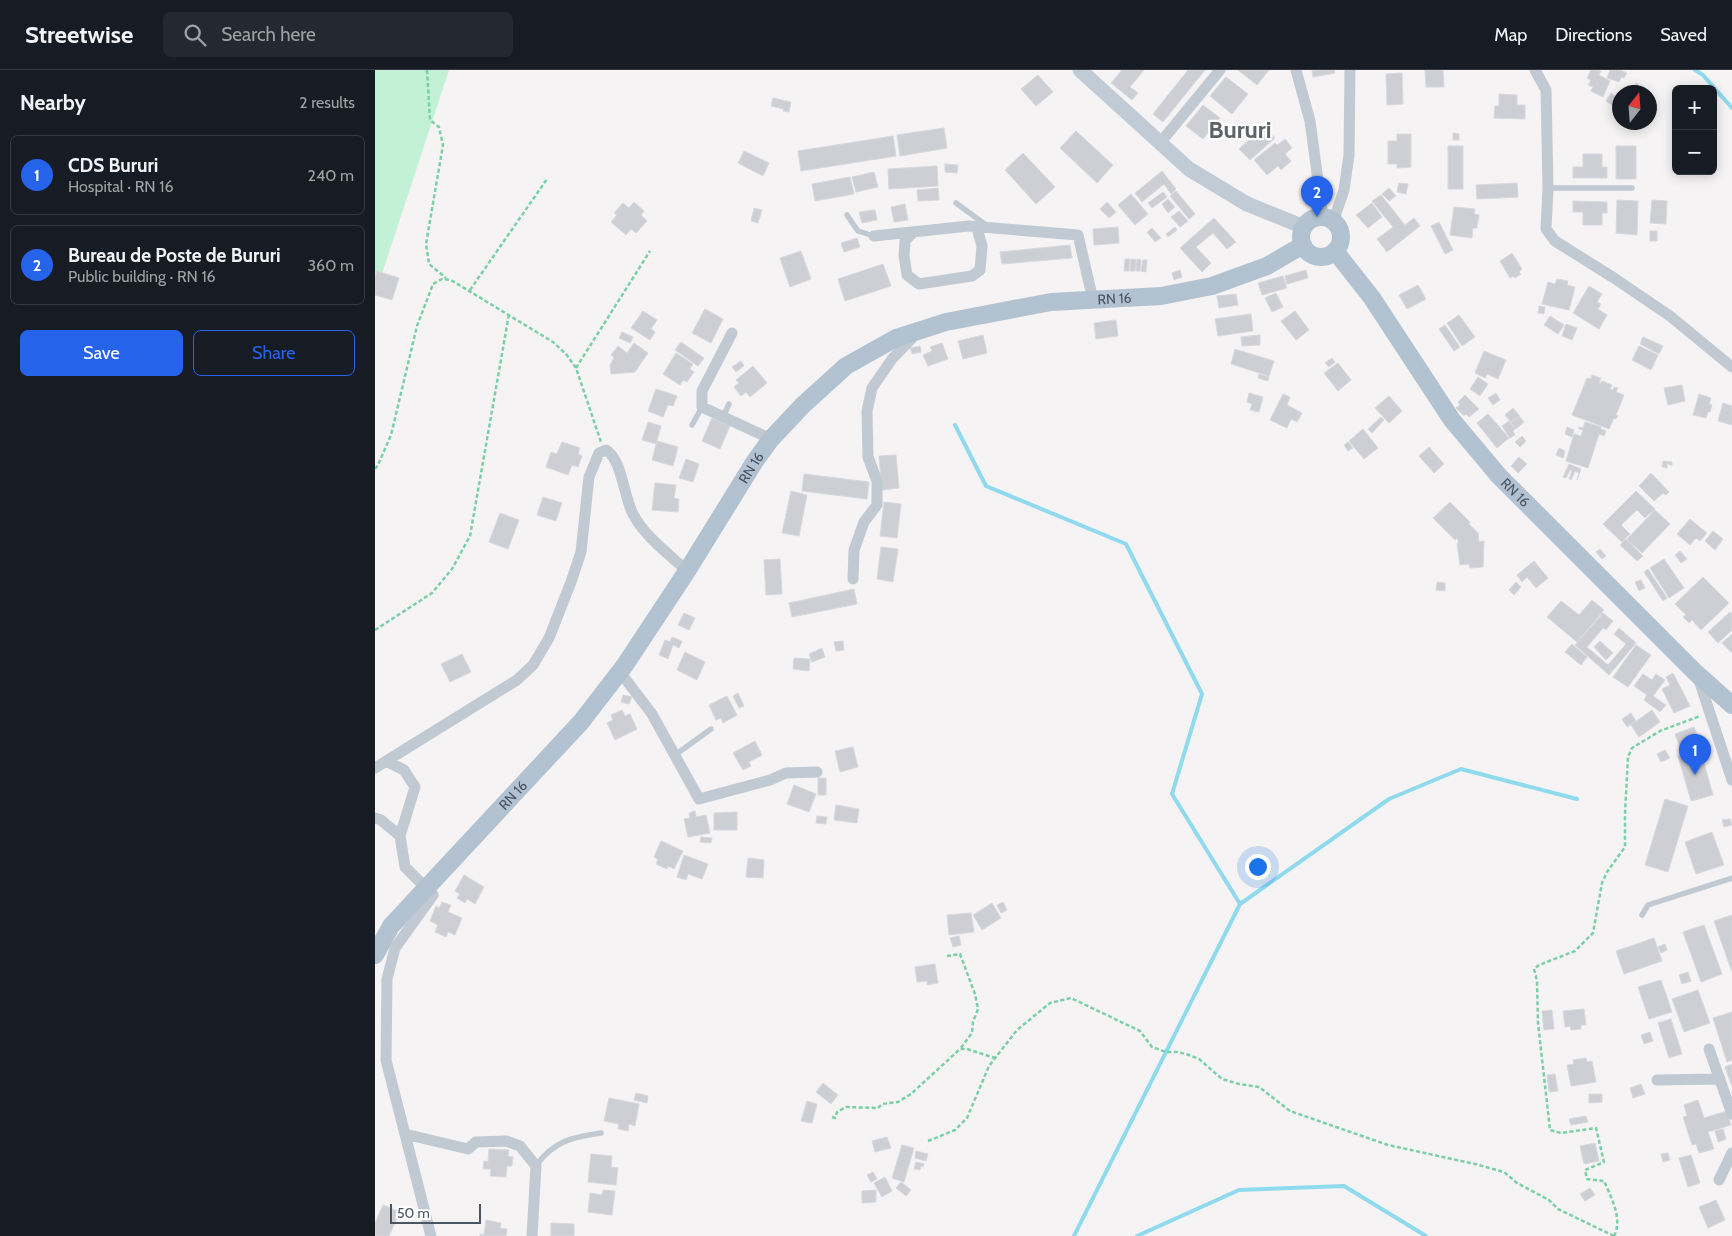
<!DOCTYPE html>
<meta charset="utf-8">
<style>
body{margin:0;font-family:Cabin,sans-serif;background:#242831;color:#f1f3f6}
.controls{position:absolute;right:15px;top:15px;display:grid;overflow:hidden;border-radius:8px;box-shadow:0 2px 12px #0003}
.controls button{width:45px;height:45px;display:grid;place-items:center;padding:0;border:0;border-bottom:1px solid #363941;background:#171b24;color:#f1f3f6;font:25px sans-serif}
.compass{position:absolute;left:1237px;top:15px;width:45px;height:45px;border-radius:50%;background:#171b24;box-shadow:0 2px 12px #0003;rotate:17deg}
.scale{position:absolute;left:15px;bottom:12px;width:91px;box-sizing:border-box;padding-left:5px;border:2px solid #4a5661;border-top:0;font-size:14px;line-height:18px;white-space:nowrap;color:#4a5661;-webkit-text-stroke:4px #fff;paint-order:stroke}
.you{position:absolute;left:882px;top:796px;width:18px;height:18px;margin:-12px;border:4px solid #fff;border-radius:50%;background:#1a73e8;box-shadow:0 0 0 8px #1a73e833}
.badge{display:grid;place-items:center;width:32px;height:32px;border-radius:50%;background:#2563eb;color:#fff;font-size:16px;font-weight:700}
.pin{position:absolute;translate:-50% -41px;filter:drop-shadow(0 1px 2px #0008)}
.pin::after{content:'';position:absolute;top:26px;width:18px;height:15px;background:inherit;clip-path:polygon(0 0,100% 0,50% 100%)}
.list{margin:0;padding:0;list-style:none}
h2{display:flex;justify-content:space-between;align-items:center;height:65px;margin:0;padding:0 20px;font-size:21px}
h2 small{font-size:16px;font-weight:400;color:#9ea1a6}
.list li{display:grid;grid-template-columns:32px 1fr auto;gap:15px;align-items:center;box-sizing:border-box;height:80px;margin:0 10px 10px;padding:0 10px;border:1px solid #363941;border-radius:8px}
.list b{display:block;font-size:19px;white-space:nowrap}
.list p{margin:0;font-size:16px;white-space:nowrap;color:#9ea1a6}
.list em{font-size:16px;font-style:normal;color:#9ea1a6}
.actions{display:flex;gap:10px;padding:15px 20px}
.actions a{flex:1;padding:11px 0;border:1px solid #2563eb;border-radius:8px;text-align:center;font-size:18px;color:#2563eb}
.actions .main{background:#2563eb;color:#fff}
.icon{flex:none;width:28px;height:28px;fill:none;stroke:currentColor;stroke-width:2;stroke-linecap:round;stroke-linejoin:round}
.map{position:relative;flex:none;width:1357px;height:1166px;overflow:hidden}
header{display:flex;align-items:center;gap:30px;box-sizing:border-box;height:70px;padding:0 25px;background:#171b24;border-bottom:1px solid #363941}
header strong{font-size:24px}
nav{display:flex;gap:28px;margin-inline-start:auto;font-size:18px}
.search{width:350px;height:45px;background:#242831;display:flex;align-items:center;gap:12px;box-sizing:border-box;padding:0 18px;border-radius:8px;color:#9ea1a6;font-size:19px}
main{display:flex}
aside{flex:1;background:#171b24}
.map>svg:first-child{display:block}
</style>
<header>
<strong>Streetwise</strong>
<div class="search"><svg class="icon" aria-label="search" viewBox="0 0 24 24"><circle cx="10" cy="10" r="6"/><path d="M15 15l6 6"/></svg>Search here</div>
<nav><a>Map</a><a>Directions</a><a>Saved</a></nav>
</header>
<main>
<aside>
<h2>Nearby<small>2 results</small></h2>
<ul class="list">
<li><span class="badge">1</span><div><b>CDS Bururi</b><p>Hospital · RN 16</p></div><em>240 m</em></li>
<li><span class="badge">2</span><div><b>Bureau de Poste de Bururi</b><p>Public building · RN 16</p></div><em>360 m</em></li>
</ul>
<div class="actions"><a class="main">Save</a><a>Share</a></div>
</aside>
<div class="map">
<svg width="1357" height="1166" viewBox="0 0 1357 1166">
<rect width="100%" height="100%" fill="#f5f3f3"/>
<path fill="#c3f1d5" d="M0 0H74L0 225Z"/>
<g fill="none" stroke-linecap="round" stroke-linejoin="round">
<path stroke="#90daee" stroke-width="4" d="M1320 0 1328 5 1357 38
M580 355 611 416 751 474 827 624 797 724 865 834 699 1166
M865 834 1014 729 1086 699 1202 729
M762 1166 864 1120 969 1116 1051 1166"/>
</g>
<path fill="#cdcfd5" stroke="#d7d9de" d="M747 0H769L755 17 763 23 757 30 736 13Z
M813 0H830L788 52 778 44Z
M863 0H894L882 15Z
M937 0H959L960 3 938 7Z
M1050 0H1068L1069 17H1051Z
M1216 0 1226 1 1224 5 1235 11 1228 27 1216 21 1218 17 1213 15 1216 10 1212 8Z
M1235 0H1245L1252 3 1249 8 1246 7 1244 12 1232 8Z
M1027 3 1028 34 1012 35 1011 4Z
M663 5 678 22 661 36 646 19Z
M851 7 873 24 857 44 835 26Z
M1262 13 1266 19 1260 22 1257 19 1261 16 1260 14Z
M1236 23 1242 28 1244 24V34L1243 33 1241 38 1231 31Z
M1124 24 1142 25V35H1150V49L1119 48 1120 36H1124Z
M398 28 416 32 414 42 408 41 409 39 396 36Z
M828 35 845 48 828 69 811 56Z
M889 56 900 68 875 90 864 79Z
M569 58 572 78 525 86 522 65Z
M701 61 738 95 722 113 685 78Z
M1078 63 1084 64V70H1078Z
M1022 64H1036V97L1022 98V94H1013V71H1022Z
M518 66 521 86 426 101 423 81Z
M910 69 917 78 910 84 916 91 906 100 903 96 892 105 879 90 900 73 902 75Z
M1073 76H1088V119H1073Z
M1241 76H1261V109H1241Z
M369 81 394 93 388 106 363 93Z
M648 83 680 117 661 134 630 100Z
M1208 84H1227V97H1232V108H1198V97H1208Z
M570 94 583 95 582 103 570 102Z
M562 96 563 116 514 119 513 99Z
M787 101 801 119 796 124 789 114 767 132 760 123Z
M499 102 503 117 481 122 477 107Z
M475 107 479 124 440 131 437 114Z
M1024 113 1033 114 1031 124 1022 122Z
M1142 113 1143 127 1102 129 1101 115Z
M563 118 564 130 543 131 542 120Z
M1014 118 1021 126 1014 131 1007 124Z
M801 121 820 144 814 149 795 126Z
M788 122 792 127 777 138 773 133Z
M756 124 773 144 760 155 743 135Z
M1006 125 1030 155 1039 148 1045 156 1012 182 1002 169 1018 157 997 131Z
M793 129 800 137 793 143 787 134Z
M1242 130 1263 131 1262 165 1241 163Z
M1277 130 1292 131 1291 154 1275 153Z
M1198 131 1232 132V143H1227V155H1208V142H1198Z
M259 132 269 141 266 145 272 151 261 163 256 159 251 165 236 152 242 145 239 143 248 133 254 138Z
M732 132 741 142 734 148 725 139Z
M997 133 1007 147 993 158 981 145Z
M530 134 533 150 519 152 516 137Z
M1079 137 1100 139 1099 144 1104 145 1102 158H1098L1097 168 1075 165Z
M379 138 387 140 383 153 376 151Z
M500 140 502 150 487 153 484 142Z
M804 141 813 151 805 157 796 147Z
M839 148 861 172 852 179 838 163 821 177 836 193 827 202 805 178Z
M1064 152 1078 180 1070 184 1056 156Z
M743 157 744 173 719 175 718 159Z
M800 157 802 160 793 167 791 164Z
M777 158 786 168 780 172 772 162Z
M1275 161H1282V171H1275Z
M482 168 485 177 469 182 466 173Z
M695 175 697 188 627 194 625 182Z
M426 181 436 209 415 217 405 188Z
M1137 183 1147 199 1144 202 1146 204 1140 208 1138 206 1135 208 1125 191Z
M750 189H755L754 201H749Z
M756 189 761 190 760 201H755Z
M762 189 766 190 765 201H761Z
M768 190H772L771 202 766 201Z
M508 194 516 216 470 231 463 209Z
M805 200 807 207 799 210 797 203Z
M931 200 933 208 912 214 910 206Z
M2 201 24 208 17 230 0 225V208Z
M908 206 912 218 887 225 883 213Z
M1182 209 1193 211 1192 215 1200 217 1194 240 1167 234 1173 212 1180 214Z
M1043 215 1051 229 1032 239 1024 225Z
M1214 216 1227 224 1222 232 1226 234 1223 239 1232 245 1224 259 1198 243Z
M901 223 908 237 897 242 890 228Z
M861 224 863 235 844 238 842 226Z
M1164 236 1170 237 1169 244 1163 243Z
M330 239 348 249 336 273 317 263Z
M268 241 282 250 276 259 280 262 275 270 256 258Z
M920 241 934 260 921 270 906 251Z
M876 244 878 261 843 266 840 249Z
M1084 245 1100 267 1087 276 1072 253Z
M1175 246 1189 255 1183 264 1169 255Z
M741 250 743 266 721 269 719 253Z
M1191 254 1202 258 1197 270 1187 266Z
M1070 255 1085 277 1079 281 1064 259Z
M247 262 258 267 255 273 244 268Z
M608 265 612 283 588 289 583 271Z
M885 265V275L867 276 866 267Z
M1268 267 1288 276 1284 284 1265 274Z
M306 272 329 288 323 296 300 280Z
M259 273 273 283 260 302 236 304 235 294H236L239 287 236 285 243 276 252 283Z
M567 273 573 289 553 296 548 285 557 281 555 277Z
M545 276 546 282 537 284 535 278Z
M1264 276 1283 285 1276 300 1257 290Z
M860 279 899 291 894 306 856 294Z
M1109 281 1131 290 1123 309 1112 304 1110 308 1100 303Z
M301 283 318 294 315 299 319 302 312 312 308 310 305 315 288 304Z
M957 288 960 292 954 297 950 293Z
M366 291 369 296 361 302 357 297Z
M963 293 976 310 963 321 949 303Z
M378 296 392 313 375 327 371 322 366 326 359 317 364 313 361 310Z
M884 304 894 307 893 311 883 308Z
M1217 305 1226 308 1224 313 1225 314 1227 311 1237 315 1235 319 1238 320 1239 317 1243 318 1241 322 1249 325 1241 345 1243 346 1241 349 1239 348 1234 359 1197 345 1212 308 1216 309Z
M1103 307 1113 314 1105 326 1095 319Z
M1307 315 1310 331 1293 335 1289 318Z
M281 319 302 326 298 336 293 335 288 347 273 341Z
M874 323 888 327 884 342 875 340 877 334 872 332Z
M1121 323 1125 330 1118 335 1113 328Z
M908 324 915 327 912 335 927 343 922 352 916 349 912 358 895 350Z
M1324 324 1336 328 1334 334 1337 335 1335 342H1333L1331 348 1318 345Z
M1090 325 1104 339 1094 347 1091 344 1089 346 1081 338 1085 335 1083 332Z
M1014 326 1027 341 1014 353 1000 338Z
M1348 333 1357 336V355L1343 351Z
M1138 338 1145 346 1136 352 1130 345Z
M1113 344 1134 368 1122 378 1102 353Z
M1144 346 1149 352 1141 359 1136 353Z
M1006 347 1009 350 997 363 993 359Z
M337 348 355 356 345 379 327 371Z
M1134 351 1140 359 1138 361 1140 365 1135 368 1127 356Z
M273 352 286 356 281 374 267 370Z
M1210 352 1226 357V359L1231 361 1229 366 1224 364 1213 398 1191 391 1199 364 1206 366 1208 360 1204 359V357L1208 358Z
M1192 357 1199 360 1197 367 1190 364Z
M988 359 1003 378 989 389 974 371Z
M1147 366 1151 371 1145 377 1140 372Z
M282 371 303 377 298 396 277 390Z
M187 372 205 378 203 384 207 386 203 397 197 395 193 405 171 397 176 382 182 384Z
M973 372 978 378 973 381 969 375Z
M1054 377 1069 394 1059 403 1044 386Z
M1184 378 1190 381 1188 388 1181 385Z
M521 385 524 418 507 420 504 386Z
M1144 387 1152 394 1143 403 1136 396Z
M311 389 324 394 318 412 304 408Z
M1288 391 1297 392V396L1292 393V398L1287 397Z
M1194 394 1206 399 1202 410 1204 403 1200 401 1196 410 1194 409 1197 401 1195 400 1191 408 1188 407Z
M1276 403 1294 422 1291 425 1288 423 1279 431 1264 416Z
M429 404 494 412 492 429 427 421Z
M280 413 301 415 299 428 304 429 303 442 277 440Z
M416 421 432 425 424 466 407 463Z
M1261 421 1280 439 1270 448 1262 440 1246 455 1255 464 1247 472 1228 454Z
M168 427 187 433 181 451 162 445Z
M509 432 526 434 522 468 505 466Z
M1075 432 1095 452 1094 454 1103 463 1104 472 1109 471 1108 497 1095 498 1094 494 1085 495 1082 473H1084L1082 468 1080 470 1058 448Z
M1280 440 1295 454 1267 483 1252 469Z
M125 443 144 450 133 479 114 472Z
M1315 449 1332 463 1325 471 1321 468 1315 475 1302 464Z
M1338 461 1348 469 1340 480 1330 471Z
M1251 469 1268 486 1262 491 1245 475Z
M506 477 523 479 518 512 502 509Z
M1225 479 1231 486 1227 489 1221 482Z
M1305 481 1312 489 1306 493 1300 485Z
M405 489 407 524 391 525 389 490Z
M1289 489 1309 518 1294 528 1275 498Z
M1159 491 1173 508 1161 518 1152 507 1147 512 1142 505Z
M1273 499 1292 528 1288 531 1269 502Z
M1328 507 1354 533 1326 560 1317 550 1314 553 1308 547 1311 545 1300 534Z
M1266 510 1270 518 1264 521 1260 512Z
M1062 512 1070 513V521L1061 520Z
M1141 512 1146 517 1139 525 1134 520Z
M479 519 482 534 417 547 414 533Z
M1217 530 1229 540 1202 572 1172 547 1186 531 1204 545Z
M1355 542 1357 544V560L1343 573 1333 562Z
M309 543 320 548 314 560 303 555Z
M1228 543 1238 551 1231 560 1228 558 1212 577 1233 595 1251 574 1239 564 1244 558 1261 573 1234 605 1200 575Z
M1357 564V583L1347 573Z
M297 567 307 571 304 578 298 575 293 589 284 585 290 570 295 572Z
M468 571 469 580 461 581 459 572Z
M1225 571 1238 583 1231 590 1219 577Z
M1197 574 1212 587 1206 595 1190 582Z
M1261 575 1276 585 1253 617 1238 607Z
M447 578 450 587 437 592 434 584Z
M310 582 330 592 322 610 302 600Z
M87 584 96 602 75 612 66 594Z
M419 588 435 589 434 601 418 599Z
M1298 603 1315 636 1299 643 1287 619 1295 615 1291 607Z
M1268 604 1277 610 1281 604 1290 610 1278 626 1291 635 1285 642 1269 630 1272 625 1259 616Z
M363 623 369 636 364 638 358 626Z
M248 625 257 627 254 634 246 632Z
M352 626 362 645 348 653 346 648 341 650 334 635Z
M247 640 250 646 255 644 262 659 240 670 232 653 238 650 236 645Z
M1277 640 1285 652 1264 667 1256 655Z
M1256 643 1261 651 1252 657 1247 649Z
M1319 657 1325 672 1306 679 1300 664Z
M380 671 387 685 374 692 376 696 368 700 358 683Z
M478 677 483 697 465 702 460 681Z
M1325 679 1338 725 1316 731 1303 686Z
M1290 680 1295 688 1286 692 1282 684Z
M443 708H451V725H443Z
M419 715 441 724 434 742 412 734Z
M1290 729 1313 736 1293 802 1270 795Z
M461 735 484 739 482 753 459 750Z
M320 741 321 747 331 745 335 763 313 767 309 749 315 748 314 743Z
M362 742V760H339V743Z
M442 746 452 747 451 754 441 753Z
M1355 749 1357 755 1349 757 1347 750Z
M1337 762 1349 795 1321 804 1310 772Z
M326 767 337 768 336 773 325 772Z
M286 771 308 781 299 799 293 796 292 799 281 794 283 789 279 787Z
M309 785 333 794 327 809 313 804 311 810 302 807Z
M373 788 389 790 388 808 371 807Z
M89 805 109 817 100 834 92 829 90 833 82 828 85 824 80 821Z
M67 832 76 835 73 842 87 848 80 865 73 862 71 867 60 862 63 855 55 851 61 836 64 838Z
M628 832 632 840 626 843 622 835Z
M617 833 626 848 607 860 598 845Z
M596 843 599 862 574 865 572 845Z
M1357 845V902L1339 851Z
M1329 855 1347 904 1326 912 1308 862Z
M584 866 586 875 578 877 575 868Z
M1279 868 1287 891 1249 904 1241 881Z
M1290 874 1292 880 1286 883 1283 877Z
M560 894 563 913 552 915V911L542 912 540 897Z
M1313 902 1316 911 1307 914 1304 905Z
M1286 910 1297 942 1274 949 1263 917Z
M1323 920 1335 953 1309 962 1297 929Z
M1209 939 1211 955H1206V959L1196 960 1195 956 1190 957 1188 941Z
M1177 940 1179 959 1169 960 1167 941Z
M1357 942V990L1352 992 1338 948Z
M1296 949 1307 984 1294 988 1283 953Z
M1275 962 1278 971 1269 974 1266 965Z
M1211 988 1212 992 1217 991 1221 1012 1196 1016 1192 995 1199 994 1198 990Z
M1357 994V1017L1350 997Z
M1180 1004 1183 1021 1174 1022 1172 1005Z
M448 1013 463 1025 456 1034 441 1022Z
M1266 1014 1270 1024 1258 1028 1255 1018Z
M261 1023 273 1026 272 1033 259 1030Z
M1214 1024H1227V1032L1214 1033Z
M234 1028 264 1034 260 1056 254 1054 253 1061 243 1059 244 1054 229 1051Z
M1323 1030 1329 1048 1352 1041 1356 1055 1333 1062 1339 1079 1324 1083 1321 1074 1317 1075 1308 1047 1312 1046 1309 1035Z
M432 1031 442 1034 437 1053 426 1051Z
M1211 1046 1213 1052 1196 1055 1194 1049Z
M1348 1059 1351 1069 1343 1072 1340 1061Z
M512 1067 516 1078 500 1082 497 1071Z
M1220 1073 1224 1091 1209 1094 1205 1076Z
M527 1075 539 1078 529 1112 517 1108Z
M114 1079 134 1080 133 1086 138 1087 137 1096H132L131 1107 115 1106 116 1099H108L109 1091 113 1092Z
M541 1081 553 1084 551 1091 540 1088Z
M1293 1083 1295 1090 1288 1092 1286 1084Z
M216 1084 237 1086 236 1097 243 1098 241 1115 213 1112Z
M1316 1085 1325 1113 1313 1117 1304 1088Z
M541 1092 549 1094 548 1097 546 1096 545 1100 539 1099Z
M498 1102 502 1109 496 1112 492 1105Z
M510 1107 517 1121 507 1127 499 1113Z
M526 1112 536 1120 531 1126 521 1118Z
M1215 1118 1220 1125 1210 1131 1205 1124Z
M228 1120 240 1121 237 1145 213 1142 215 1123 227 1125Z
M501 1120V1132L487 1133V1121Z
M1341 1130 1350 1150 1333 1158 1324 1137Z
M8 1135 25 1142 14 1166H0V1153Z
M111 1150 126 1153 125 1158 132 1159 131 1166H105V1164L109 1165Z
M176 1153 199 1154V1166H176Z"/>
<g fill="none" stroke-linecap="round" stroke-linejoin="round">
<path stroke="#7ad0a6" stroke-width="2.5" stroke-dasharray="4 2.5" stroke-linecap="butt" d="M52 0 55 50 64 57 68 75 51 174 54 194 71 208
M95 220 172 109
M201 298 275 181
M0 399 3 395 16 365 42 256 58 214 67 209 76 210 178 272 191 284 201 298 226 372
M0 560 57 523 77 499 95 466 134 244
M572 886 585 884 600 924 603 939 598 952 597 963 585 979
M457 1047 460 1048 462 1042 471 1037 503 1038 507 1034 523 1032 536 1024 585 979H592L620 988
M553 1071 580 1060 592 1048 614 996 642 960 675 933 696 928 765 961 777 977 791 982H803L814 985 824 989 847 1009 864 1014 884 1017 915 1041 1013 1075 1100 1094 1129 1102 1142 1113 1174 1130 1183 1139 1239 1166
M1239 1166C1248 1149 1236 1127 1229 1111L1212 1109 1210 1100 1229 1092 1221 1058 1186 1063 1175 1060 1163 953 1162 911 1159 899 1164 895 1200 881 1218 863 1227 813 1232 802 1250 777V743L1253 687 1257 678 1285 661 1325 646"/>
<path stroke="#c1cad2" stroke-width="5.5" d="M1173 118H1257
M581 133 611 155
M472 145 483 161 499 166
M348 347 354 334
M317 355 327 337
M300 685 336 659
M1267 845 1273 835 1357 808
M161 1096C178 1071 198 1067 226 1063"/>
<path stroke="#c1cad2" stroke-width="11" d="M921 0 935 51 948 148
M1160 0 1171 20 1173 118 1171 159 1180 171 1239 208 1295 246 1357 297
M785 73 845 0
M958 152 969 120 974 85 975 0
M538 162 530 171 529 186 532 205 544 214 597 206 605 200 607 176 602 158
M499 166 594 156 703 165 718 230
M357 263 327 321V337L396 369
M478 509 479 480 489 452 502 435V411L493 387 492 341 497 318 517 289 541 264
M245 602 277 644 324 729 395 710 411 703 442 702
M1323 607 1357 710
M11 691 29 700 40 717 25 766 30 797 58 825 20 878 12 909 11 990 56 1166
M0 698 142 610 158 595 174 568 196 512 206 482 214 407 224 383 231 380C247 389 249 428 258 444 270 467 294 484 312 501
M0 748 6 750 25 766
M1334 979 1357 1044
M1282 1010 1345 1009
M30 1064 93 1079 101 1072 131 1071 145 1076 161 1096 157 1166
M1344 1110 1357 1083"/>
<path stroke="#c1cbd6" stroke-width="15" d="M705 0 814 99 872 134 929 157"/>
<g stroke="#b3c2d1" stroke-width="18">
<circle cx="946" cy="167" r="20"/>
<path id="s1" d="M960 181 997 228 1077 350 1124 406 1321 603 1357 635"/>
<path id="s2" d="M0 885 16 856 206 652 250 595 312 501 380 391 396 369 428 335 471 296 521 268 571 252 676 232 786 226 837 216 892 196 928 175"/>
</g>
</g>
<g text-anchor="middle" dominant-baseline="central" stroke-width="4.5" stroke-linejoin="round" paint-order="stroke">
<g font-size="14" fill="#4a5661" stroke="#fff">
<text stroke="none"><textPath href="#s2" startOffset="1038">RN 16</textPath></text>
<text stroke="none"><textPath href="#s2" startOffset="618">RN 16</textPath></text>
<text stroke="none"><textPath href="#s1" startOffset="302">RN 16</textPath></text>
<text stroke="none"><textPath href="#s2" startOffset="212">RN 16</textPath></text>
</g>
<g font-size="24" font-weight="bold" fill="#5f6368" stroke="#fff">
<text x="865" y="59">Bururi</text>
</g>
</g>
</svg>
<div class="controls">
<button>+</button>
<button>−</button>
</div>
<svg class="compass" viewBox="-18 -18 36 36"><path d="M0-13l5 13h-10z" fill="#e53935"/><path d="M0 13l5-13h-10z" fill="#9ea1a6"/></svg>
<div class="scale">50 m</div>
<div class="you"></div>
<div class="pin badge" style="left:1320px;top:705px">1</div>
<div class="pin badge" style="left:942px;top:147px">2</div>
</div>
</main>
